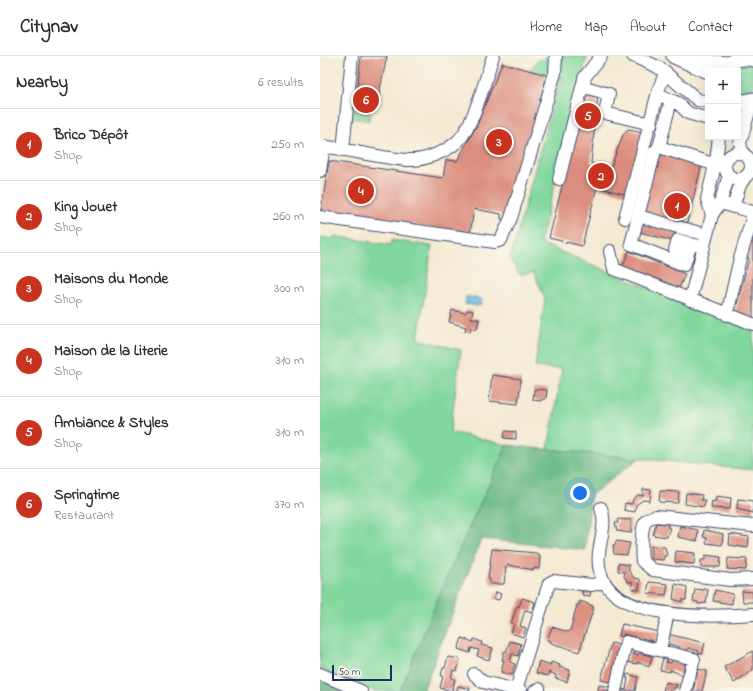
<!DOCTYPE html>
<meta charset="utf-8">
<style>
body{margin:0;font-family:"Indie Flower",sans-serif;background:#f2f2f3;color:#2b2b33}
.controls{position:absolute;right:12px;top:12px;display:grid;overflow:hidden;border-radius:0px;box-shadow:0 4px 16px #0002}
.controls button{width:36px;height:36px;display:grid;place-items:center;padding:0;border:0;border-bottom:1px solid #e1e1e2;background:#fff;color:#2b2b33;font:20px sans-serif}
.scale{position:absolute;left:12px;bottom:10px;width:60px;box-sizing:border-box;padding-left:4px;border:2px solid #1b2f5e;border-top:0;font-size:11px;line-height:14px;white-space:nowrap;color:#1b2f5e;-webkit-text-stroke:3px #fbf7ec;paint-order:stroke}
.you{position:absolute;left:260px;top:437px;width:14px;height:14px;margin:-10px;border:3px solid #fff;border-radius:50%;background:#1a73e8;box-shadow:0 0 0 6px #1a73e833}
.badge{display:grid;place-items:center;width:26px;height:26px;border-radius:50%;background:#c8321e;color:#fff;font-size:13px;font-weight:700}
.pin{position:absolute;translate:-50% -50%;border:2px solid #fff;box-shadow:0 1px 4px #0006}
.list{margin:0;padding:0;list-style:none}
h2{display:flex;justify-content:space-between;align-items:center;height:52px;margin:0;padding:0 16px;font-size:17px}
h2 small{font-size:13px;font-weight:400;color:#7c7c81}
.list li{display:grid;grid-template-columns:26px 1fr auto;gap:12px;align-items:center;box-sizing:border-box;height:72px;padding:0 16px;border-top:1px solid #e1e1e2}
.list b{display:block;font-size:15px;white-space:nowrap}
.list p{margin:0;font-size:13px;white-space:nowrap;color:#7c7c81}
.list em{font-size:13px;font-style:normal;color:#7c7c81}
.map{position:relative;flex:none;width:433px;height:635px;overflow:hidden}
header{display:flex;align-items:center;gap:24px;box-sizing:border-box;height:56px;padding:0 20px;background:#fff;border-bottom:1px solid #e1e1e2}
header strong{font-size:19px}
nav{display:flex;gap:22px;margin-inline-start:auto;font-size:14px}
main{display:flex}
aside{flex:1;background:#fff}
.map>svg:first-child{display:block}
</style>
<header>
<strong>Citynav</strong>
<nav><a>Home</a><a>Map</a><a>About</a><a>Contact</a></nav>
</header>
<main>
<aside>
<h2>Nearby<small>6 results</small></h2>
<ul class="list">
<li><span class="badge">1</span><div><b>Brico Dépôt</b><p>Shop</p></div><em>250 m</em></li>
<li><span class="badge">2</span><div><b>King Jouet</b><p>Shop</p></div><em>260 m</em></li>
<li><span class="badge">3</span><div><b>Maisons du Monde</b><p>Shop</p></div><em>300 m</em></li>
<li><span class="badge">4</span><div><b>Maison de la Literie</b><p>Shop</p></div><em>310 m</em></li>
<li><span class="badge">5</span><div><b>Ambiance &amp; Styles</b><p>Shop</p></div><em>310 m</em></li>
<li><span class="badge">6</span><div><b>Springtime</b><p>Restaurant</p></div><em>370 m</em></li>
</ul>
</aside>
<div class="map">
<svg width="433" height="635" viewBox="0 0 433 635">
<rect width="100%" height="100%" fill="#fbf7ec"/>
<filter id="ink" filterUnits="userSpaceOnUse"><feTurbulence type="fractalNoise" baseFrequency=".025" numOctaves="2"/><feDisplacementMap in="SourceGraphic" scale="8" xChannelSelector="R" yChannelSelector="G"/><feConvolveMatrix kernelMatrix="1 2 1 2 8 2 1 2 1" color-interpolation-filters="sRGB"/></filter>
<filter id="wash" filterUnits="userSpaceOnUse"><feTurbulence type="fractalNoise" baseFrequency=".012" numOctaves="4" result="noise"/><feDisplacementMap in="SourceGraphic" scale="16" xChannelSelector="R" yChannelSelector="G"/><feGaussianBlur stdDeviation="0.9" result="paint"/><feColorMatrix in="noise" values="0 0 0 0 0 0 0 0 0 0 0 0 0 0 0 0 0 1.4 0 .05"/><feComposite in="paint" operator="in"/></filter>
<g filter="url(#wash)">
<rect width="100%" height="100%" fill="#f4e9d1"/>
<path fill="#80d79b" stroke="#4e837c" d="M226 0H231L232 11 228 19 210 14 219 3 224 5Z
M240 0H267L220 187 362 246 433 273V414L228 393 242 313 215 311 225 243 214 217 200 219 190 203 242 16Z
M433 7V39L418 40V15H409L414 9Z
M32 53 50 56 49 65 31 62Z
M14 180 71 189 72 184 112 190 98 283 141 294 130 376 187 389 125 525 88 617 79 635H54L0 613V181L12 183Z"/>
<path fill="#68b883" stroke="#427470" d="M187 389 318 403 271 439 265 494 161 483 103 635H80L125 525Z
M0 623 34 635H0Z"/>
<path fill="#5ab4d8" stroke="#3a729b" d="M146 240 162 243 161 249 156 250 145 248Z"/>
<g id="blocks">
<path fill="#db8e7f" d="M41 0H67L58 43H55V49L36 46Z
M182 7 227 19 187 164 181 163V158L154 153 150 178 1 155 9 105 123 122 126 104 137 105 157 69Z
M266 35 278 38 271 107 290 113 303 79 308 73 324 76 308 139 277 131 262 190 229 182Z
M338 96 382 108 367 167 320 155Z
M318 166 363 178 360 187 316 175Z
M433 170V264L414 259 429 202 422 200Z
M309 195 365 218 357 237 301 214Z
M132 254 145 257 147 254 153 255 151 262 159 263 157 273 151 271 150 276 145 275 146 271 129 266Z
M172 319 201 323 198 348 169 345Z
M214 333 227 334 226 343H222L221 345 213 344Z
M185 375 196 376V383L184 382Z
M323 433 331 434 330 445 323 444 316 449 315 456 304 454 305 447 312 448 313 443 318 439 323 440Z
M340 435 359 436 358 447 339 446Z
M366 437 382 439 381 444H385L384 451 365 448Z
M396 440 411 442 410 453 391 452 392 445 395 446Z
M418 443 433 445V457L417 453Z
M298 463 311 464V477L297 475 295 467H298Z
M336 467 348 468V472H350L347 481 333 479Z
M360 470 378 474 377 485 358 481Z
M384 474 403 478 402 489 386 487 387 482 383 481Z
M410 478 429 481 428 492 409 489Z
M296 485 310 487 307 499 294 498 293 489H295Z
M331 490 345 491 347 500H344V504L331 503Z
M172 493 216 497 220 499 219 513 214 512V514L188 509 186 511 184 528H170V523H168Z
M356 495 375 497 374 508 355 506Z
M385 499 401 501 400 511H381V504H385Z
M408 502 427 503 426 514 407 513Z
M298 507 309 509V515L314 522 320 523 319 534 312 533V526H308L304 520 305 516 298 515Z
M329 526 348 528 346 539 327 537Z
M355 528 367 531 366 544H362V546L353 543Z
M384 532 388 533 386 547 378 548V546L373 545 375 533 384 534Z
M263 533 271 534 270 540 262 539Z
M395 534 413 538 412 548 393 545Z
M422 535 433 536V546H423Z
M176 536 181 538 179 544 174 543Z
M202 542 215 546 212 556 205 554 200 570 206 572 203 581 191 577 194 568 191 567 197 550 199 551Z
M260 545 273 550V554L259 596 231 587V585L227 584 232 571 248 576 250 575 257 549H259Z
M302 568 339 576 336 588 332 587 333 585 322 582 321 585 314 583 315 581 303 578V581L299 580Z
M347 578 385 587 382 598 378 597 379 595 368 592 367 595 360 593V591L349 588 348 591 345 590Z
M142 582 153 586 154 583 162 586 161 589 173 592 169 604 157 600 159 594 151 592 150 597 138 593Z
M190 585 201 588 198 600 192 598 190 606 195 608 192 619 181 616 184 604H182L184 595 186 596Z
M291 587 300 589 293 613 296 614 290 626 281 624Z
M310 594 314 595 313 598 318 599 319 597 332 600 329 611 317 606V608L307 606Z
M433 595V614L414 627 404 611Z
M128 601 140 603 137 615 133 614 131 622 135 623 132 635 120 632 123 620H121L123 612H125Z
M343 602 347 603 346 606 351 607 352 604 365 607 363 619 350 614V616L340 614Z
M219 605 231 609V606L240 609 239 611 250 614 247 626 235 622 236 619 229 616 228 620 216 617Z
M378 613 387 615 382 635H373L375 626 372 625 374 618 377 619Z
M307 618 318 621 315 635H302L303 633 306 634 308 622H306Z
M346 626 357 629 356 632H353L352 635H343Z
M279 629 291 631 290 635H278Z
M138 630 150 633 149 635H136Z"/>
</g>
</g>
<g filter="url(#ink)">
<use href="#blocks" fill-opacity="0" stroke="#3c4b6f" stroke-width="1"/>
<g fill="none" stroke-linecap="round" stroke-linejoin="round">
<defs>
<path id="minor" d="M281 0 264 22 265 31 289 38 285 57 331 68
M313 0 338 11 378 44 388 46
M351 44 358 47 368 57 388 63
M0 90C29 93 58 102 88 104 104 105 126 96 138 85 154 69 166 21 173 0
M339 91 390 107 396 105 399 81
M23 94 32 0
M405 110a13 13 0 1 1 26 0a13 13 0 1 1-26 0Z
M423 98 420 87 432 45
M0 115 4 90
M239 123 264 23
M400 147 433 156
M413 151 420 129 424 123
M392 159 387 143 396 105 402 106
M318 160 335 95 339 91 351 44 338 38
M0 161 175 186 181 184 191 162 235 17 236 0
M305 162 339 32 346 16
M384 191 371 188 364 209 311 188 318 160 387 179
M290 195 294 213 433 268
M367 198 355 194 358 184 371 188
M370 244 392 159 400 147 409 120
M407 259 419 206 433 159
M281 452C289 472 274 494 280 515 292 566 392 561 433 558
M433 470 336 460C332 461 327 462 325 466 321 473 321 497 322 505L333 514 410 524 433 523
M340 594 348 557
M0 618 41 635
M154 618 163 626 201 635
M196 634 229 527 233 525 272 529 284 526
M215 635 219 633
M295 635 306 586 374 603 365 635"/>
<path id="major" d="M354 0 388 15
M377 1 392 7 409 8
M405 15C410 4 421 0 433 3
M418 45 425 46 433 44"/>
</defs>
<use href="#minor" stroke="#3c4b6f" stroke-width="14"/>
<use href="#major" stroke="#3c4b6f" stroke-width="17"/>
<use href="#minor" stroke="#fff" stroke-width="12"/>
<use href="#major" stroke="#fff" stroke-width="15"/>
</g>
</g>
</svg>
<div class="controls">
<button>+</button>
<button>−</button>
</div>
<div class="scale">50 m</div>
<div class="you"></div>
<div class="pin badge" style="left:357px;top:150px">1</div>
<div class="pin badge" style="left:281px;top:120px">2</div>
<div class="pin badge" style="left:179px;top:86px">3</div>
<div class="pin badge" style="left:41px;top:135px">4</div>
<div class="pin badge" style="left:268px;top:60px">5</div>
<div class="pin badge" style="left:46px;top:44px">6</div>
</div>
</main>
